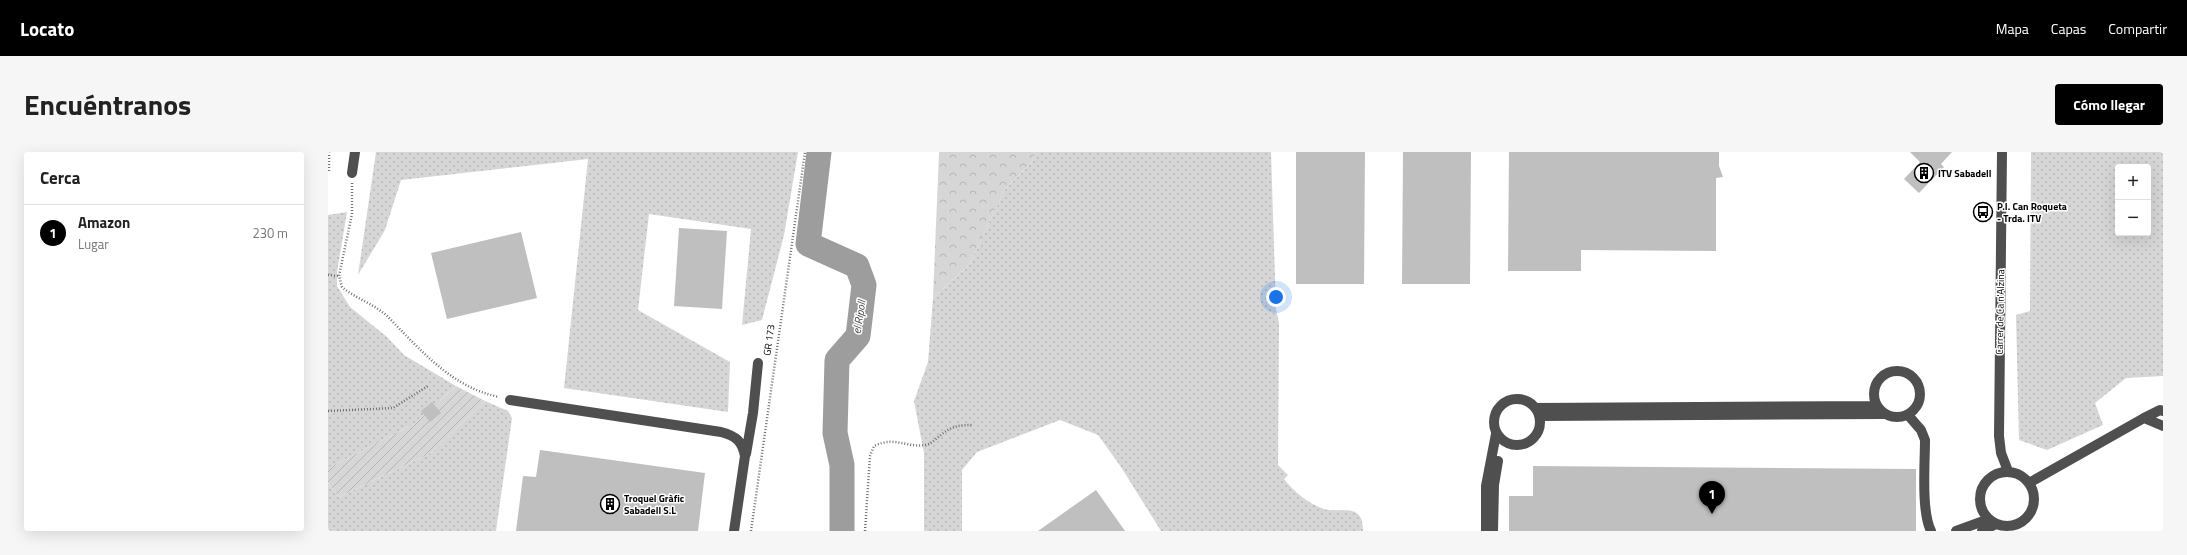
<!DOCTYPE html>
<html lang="es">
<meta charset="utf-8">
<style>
body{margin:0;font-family:"Titillium Web",sans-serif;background:#f6f6f6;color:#222}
.controls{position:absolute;right:12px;top:12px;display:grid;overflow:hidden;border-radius:4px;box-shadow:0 4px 16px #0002}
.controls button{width:36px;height:36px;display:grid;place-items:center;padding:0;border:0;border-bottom:1px solid #e0e0e0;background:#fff;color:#222;font:20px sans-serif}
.you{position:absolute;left:948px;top:145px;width:14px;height:14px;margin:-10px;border:3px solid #fff;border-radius:50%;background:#1a73e8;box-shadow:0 0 0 6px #1a73e833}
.badge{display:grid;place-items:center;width:26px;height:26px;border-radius:50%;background:#000;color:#fff;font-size:13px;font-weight:700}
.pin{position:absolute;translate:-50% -33px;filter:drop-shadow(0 1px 2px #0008)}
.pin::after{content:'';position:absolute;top:21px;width:14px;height:12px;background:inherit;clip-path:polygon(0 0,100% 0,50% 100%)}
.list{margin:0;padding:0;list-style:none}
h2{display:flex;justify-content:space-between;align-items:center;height:52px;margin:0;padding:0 16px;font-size:17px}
h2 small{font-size:13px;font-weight:400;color:#767676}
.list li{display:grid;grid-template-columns:26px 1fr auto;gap:12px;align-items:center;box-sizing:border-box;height:56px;padding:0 16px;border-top:1px solid #e0e0e0}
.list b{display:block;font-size:15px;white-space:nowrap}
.list p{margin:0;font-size:13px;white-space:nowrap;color:#767676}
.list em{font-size:13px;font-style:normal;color:#767676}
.map{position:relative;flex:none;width:1835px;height:379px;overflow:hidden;border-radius:4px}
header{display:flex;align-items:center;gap:24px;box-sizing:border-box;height:56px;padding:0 20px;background:#000;color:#fff}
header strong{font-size:19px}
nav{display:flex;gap:22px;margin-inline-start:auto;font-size:14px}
.intro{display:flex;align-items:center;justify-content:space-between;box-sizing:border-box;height:96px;padding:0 24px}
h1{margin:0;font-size:28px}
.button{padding:10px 18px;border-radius:4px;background:#000;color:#fff;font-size:14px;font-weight:700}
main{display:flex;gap:24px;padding:0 24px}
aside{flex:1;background:#fff;border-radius:4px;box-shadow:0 4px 16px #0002}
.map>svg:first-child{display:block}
</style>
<header>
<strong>Locato</strong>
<nav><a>Mapa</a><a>Capas</a><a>Compartir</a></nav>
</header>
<div class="intro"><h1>Encuéntranos</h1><a class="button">Cómo llegar</a></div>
<main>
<aside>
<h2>Cerca<small></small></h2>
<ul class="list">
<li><span class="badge">1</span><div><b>Amazon</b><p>Lugar</p></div><em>230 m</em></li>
</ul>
</aside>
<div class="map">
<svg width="1835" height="379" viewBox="0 0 1835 379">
<defs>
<pattern id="grass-dots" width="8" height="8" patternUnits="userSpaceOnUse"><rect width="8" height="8" fill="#d6d6d6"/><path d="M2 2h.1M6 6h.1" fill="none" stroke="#b6b6b6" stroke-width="1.8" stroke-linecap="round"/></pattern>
<pattern id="forest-crowns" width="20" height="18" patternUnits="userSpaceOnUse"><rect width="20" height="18" fill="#d6d6d6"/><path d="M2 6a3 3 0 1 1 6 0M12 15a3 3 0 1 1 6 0" fill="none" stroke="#b6b6b6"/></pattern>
<pattern id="garden-furrows" width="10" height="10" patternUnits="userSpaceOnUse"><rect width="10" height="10" fill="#d6d6d6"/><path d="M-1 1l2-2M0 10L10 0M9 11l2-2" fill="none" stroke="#b6b6b6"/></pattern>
</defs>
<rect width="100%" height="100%" fill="#fff"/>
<path fill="url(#grass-dots)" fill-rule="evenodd" d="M48 0H470L456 83 434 168 414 173 423 77 321 62 310 158 402 210 400 260 236 236 260 7 73 28 57 78 30 123Z
M707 0H943L948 157 951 171 950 313 960 323 956 327C965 339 981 352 996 357 1013 362 1035 349 1035 379H833L793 315 770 283 732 268 649 300 634 318V379H596V301L586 249 600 210 605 146 641 113 677 37 704 10Z
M1703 0H1835V224L1798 226 1767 251 1775 273 1719 298 1691 288 1688 163 1702 159ZM1790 15H1820V81H1790Z
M19 60 9 120V134L22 155 59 185 76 203 128 234 86 272 0 316V63Z
M157 249 180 259 184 266 168 379H0V331L11 345 103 301Z"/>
<path fill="url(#forest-crowns)" d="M611 0H707L704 10 677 37 641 113 605 146Z"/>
<path fill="url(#garden-furrows)" d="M128 234 157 249 103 301 11 345 0 331V316L86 272Z"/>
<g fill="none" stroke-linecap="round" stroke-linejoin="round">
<path stroke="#9d9d9d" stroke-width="25" d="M491 0 480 92 529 114 536 133 530 184 509 208 507 281 514 313V379"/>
</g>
<path fill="#bfbfbf" d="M968 0H1037L1036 132H968Z
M1075 0H1143L1142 132H1074Z
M1181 0H1391V14L1395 25 1388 26V99L1253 98V119H1180Z
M1582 0H1624L1613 12 1616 15 1591 41 1576 27 1592 10Z
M351 76 399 79 394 157 346 154Z
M193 80 209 146 119 167 103 101Z
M104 250 113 261 102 270 93 259Z
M212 298 377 321 370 379H188L195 324 208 325Z
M1205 314 1588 317V379H1181V344H1205Z
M768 338 797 379H710Z"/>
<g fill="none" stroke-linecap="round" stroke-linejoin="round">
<path stroke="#717171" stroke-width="2.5" stroke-dasharray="1 2" stroke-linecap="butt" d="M1 0V21
M24 31V62L11 124 14 135C28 147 47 152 60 165 93 198 123 235 171 245
M0 123 11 124
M0 259 65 256 100 234
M423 379 477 0
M537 379 542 304 546 294C568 283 581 298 601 292 605 290 609 286 613 283 623 274 632 273 645 273"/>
<path stroke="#4f4f4f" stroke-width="10" d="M1674 0 1671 284 1673 301 1680 319
M24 21 27 0
M1546 242a23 23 0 1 1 46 0a23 23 0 1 1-46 0Z
M1166 270a23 23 0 1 1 46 0a23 23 0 1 1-46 0Z
M182 248 393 280C408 284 414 289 417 304L406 379
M1207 256 1548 254
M1580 263 1593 278 1597 288C1597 312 1593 359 1603 379
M1211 264 1556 262
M1816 266 1835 274
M418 302 425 261 430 211
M1652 347a27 27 0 1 1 54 0a27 27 0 1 1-54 0Z
M1701 331 1816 266 1832 258 1835 259
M1158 379V334L1168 282
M1165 379 1166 333 1170 309
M1628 379 1661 367
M1654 379 1668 372"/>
</g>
<defs>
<symbol id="building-ring" viewBox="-11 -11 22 22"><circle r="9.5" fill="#fff" stroke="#000" stroke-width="1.5"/><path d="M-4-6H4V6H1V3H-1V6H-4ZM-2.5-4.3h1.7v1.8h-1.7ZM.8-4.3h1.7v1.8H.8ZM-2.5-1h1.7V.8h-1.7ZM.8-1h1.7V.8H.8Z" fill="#000"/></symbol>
<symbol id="bus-ring" viewBox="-11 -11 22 22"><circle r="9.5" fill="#fff" stroke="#000" stroke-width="1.5"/><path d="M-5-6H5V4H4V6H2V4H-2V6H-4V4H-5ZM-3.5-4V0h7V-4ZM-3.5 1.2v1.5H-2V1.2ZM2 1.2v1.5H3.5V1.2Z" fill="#000"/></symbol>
</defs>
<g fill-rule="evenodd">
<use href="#building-ring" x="1585" y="10" width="22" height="22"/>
<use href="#bus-ring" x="1644" y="49" width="22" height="22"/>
<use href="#building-ring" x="271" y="341" width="22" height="22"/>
</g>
<g text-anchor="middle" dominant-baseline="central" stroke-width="3" stroke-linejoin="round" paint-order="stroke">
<g font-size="10" font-weight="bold" fill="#000" stroke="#fff" text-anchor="start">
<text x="1610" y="21">ITV Sabadell</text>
<text x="1669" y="54">P.I. Can Roqueta<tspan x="1669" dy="12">- Trda. ITV</tspan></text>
<text x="296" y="346">Troquel Gràfic<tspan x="296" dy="12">Sabadell S.L</tspan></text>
</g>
<g font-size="10" fill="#000" stroke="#fff">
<text transform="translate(1672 160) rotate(-89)">Carrer de Ca n'Alzina</text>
<text transform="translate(441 188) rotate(-82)">GR 173</text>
</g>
<g font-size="11" font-style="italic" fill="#3e3e3e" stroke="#fff">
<text transform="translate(531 165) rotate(-81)">el Ripoll</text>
</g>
</g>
</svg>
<div class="controls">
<button>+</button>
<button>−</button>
</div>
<div class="you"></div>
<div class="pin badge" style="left:1384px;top:362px">1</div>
</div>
</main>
